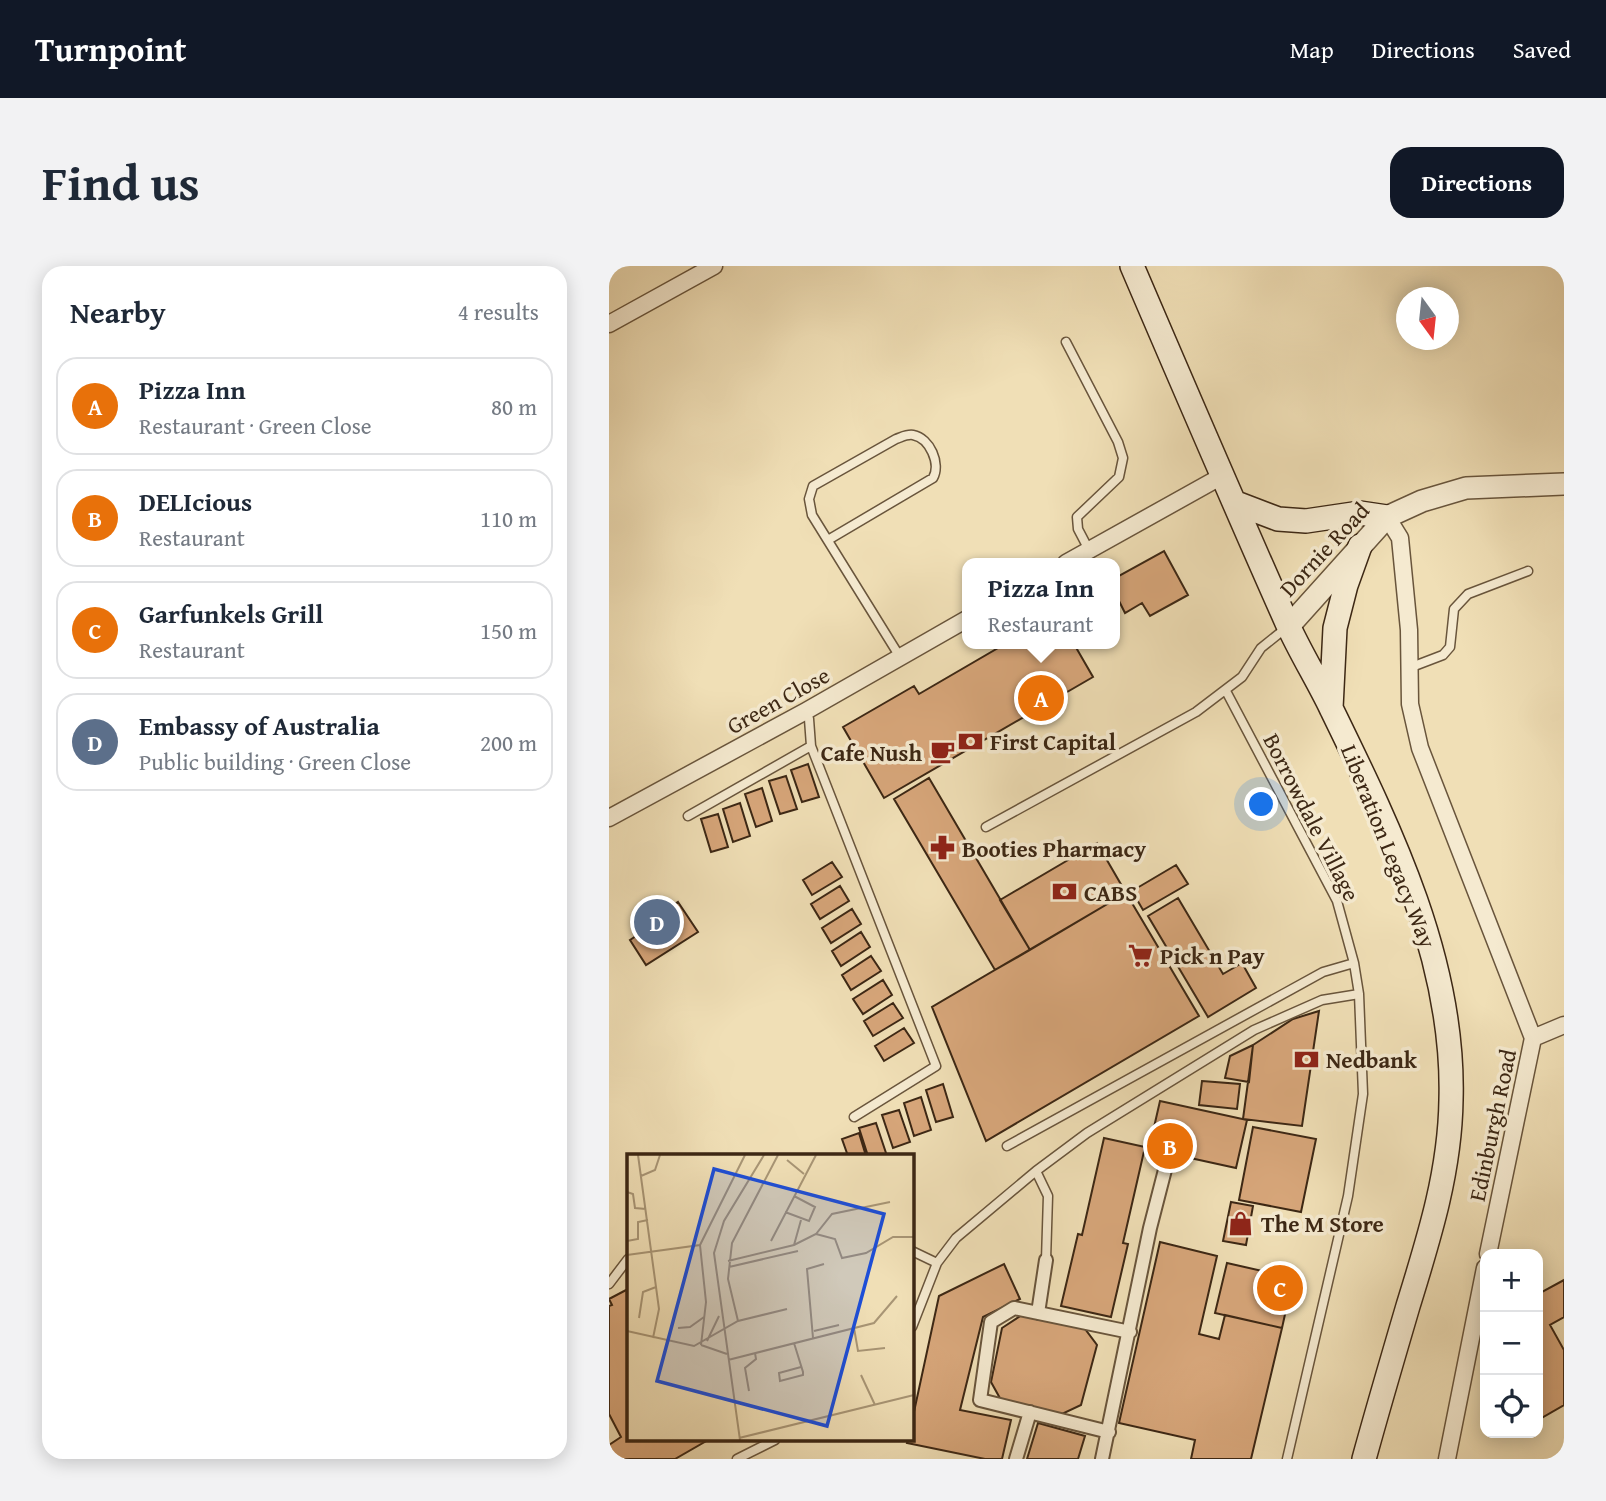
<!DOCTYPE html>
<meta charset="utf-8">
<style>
body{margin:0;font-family:"Gentium Book Plus",serif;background:#f2f2f3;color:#1f2937}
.controls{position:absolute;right:21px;bottom:21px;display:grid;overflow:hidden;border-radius:14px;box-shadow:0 4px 18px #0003}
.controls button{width:63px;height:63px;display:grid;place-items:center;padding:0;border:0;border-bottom:2px solid #e0e1e3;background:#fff;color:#1f2937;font:35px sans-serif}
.compass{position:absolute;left:787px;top:21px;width:63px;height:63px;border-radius:50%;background:#fff;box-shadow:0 4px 18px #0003;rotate:165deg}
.you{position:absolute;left:653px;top:539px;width:24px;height:24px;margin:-18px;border:5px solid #fff;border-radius:50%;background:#1a73e8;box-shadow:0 0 0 10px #1a73e833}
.badge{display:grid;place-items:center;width:46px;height:46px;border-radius:50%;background:#111827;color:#fff;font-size:23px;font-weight:700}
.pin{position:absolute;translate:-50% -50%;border:4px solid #fff;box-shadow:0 2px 7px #0006}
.popup{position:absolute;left:353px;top:292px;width:158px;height:91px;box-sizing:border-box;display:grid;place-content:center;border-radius:14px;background:#fff;filter:drop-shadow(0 2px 5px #0005);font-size:23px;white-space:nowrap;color:#747a83}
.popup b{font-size:26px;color:#1f2937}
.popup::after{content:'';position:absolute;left:50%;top:100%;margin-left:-14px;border:14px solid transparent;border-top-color:#fff}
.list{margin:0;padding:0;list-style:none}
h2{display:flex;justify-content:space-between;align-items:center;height:91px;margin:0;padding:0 28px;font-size:30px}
h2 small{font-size:23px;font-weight:400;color:#747a83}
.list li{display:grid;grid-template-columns:46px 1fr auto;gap:21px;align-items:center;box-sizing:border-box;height:98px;margin:0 14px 14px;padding:0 14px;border:2px solid #e0e1e3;border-radius:21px}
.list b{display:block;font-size:26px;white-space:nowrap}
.list p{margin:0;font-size:23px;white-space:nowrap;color:#747a83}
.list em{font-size:23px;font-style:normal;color:#747a83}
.icon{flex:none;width:38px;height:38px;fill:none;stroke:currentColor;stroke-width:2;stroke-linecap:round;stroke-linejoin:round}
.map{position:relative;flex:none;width:955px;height:1193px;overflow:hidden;border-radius:21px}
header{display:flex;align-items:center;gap:42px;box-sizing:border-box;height:98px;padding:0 35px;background:#111827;color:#fff}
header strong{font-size:33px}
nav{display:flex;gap:38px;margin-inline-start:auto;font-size:24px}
.intro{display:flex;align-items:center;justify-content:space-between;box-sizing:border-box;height:168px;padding:0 42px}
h1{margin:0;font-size:49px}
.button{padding:18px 32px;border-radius:21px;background:#111827;color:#fff;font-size:24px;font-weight:700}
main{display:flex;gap:42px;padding:0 42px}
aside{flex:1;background:#fff;border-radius:21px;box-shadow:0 4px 18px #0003}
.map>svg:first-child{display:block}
</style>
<header>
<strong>Turnpoint</strong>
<nav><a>Map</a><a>Directions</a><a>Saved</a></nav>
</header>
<div class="intro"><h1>Find us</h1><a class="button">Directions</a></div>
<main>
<aside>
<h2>Nearby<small>4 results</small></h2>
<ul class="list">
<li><span class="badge" style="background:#e8710a">A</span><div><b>Pizza Inn</b><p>Restaurant · Green Close</p></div><em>80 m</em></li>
<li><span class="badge" style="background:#e8710a">B</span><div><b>DELIcious</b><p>Restaurant</p></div><em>110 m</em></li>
<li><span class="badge" style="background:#e8710a">C</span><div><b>Garfunkels Grill</b><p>Restaurant</p></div><em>150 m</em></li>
<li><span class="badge" style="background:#5c6f8a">D</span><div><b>Embassy of Australia</b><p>Public building · Green Close</p></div><em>200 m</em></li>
</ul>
</aside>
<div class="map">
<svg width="955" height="1193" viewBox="0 0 955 1193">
<rect width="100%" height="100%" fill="#f0dfb6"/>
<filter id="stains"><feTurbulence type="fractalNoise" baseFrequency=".00286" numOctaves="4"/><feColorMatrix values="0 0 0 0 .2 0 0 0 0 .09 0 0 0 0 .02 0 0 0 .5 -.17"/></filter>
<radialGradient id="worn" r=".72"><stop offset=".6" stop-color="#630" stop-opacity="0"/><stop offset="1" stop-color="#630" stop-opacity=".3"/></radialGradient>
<path fill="#d7a67a" stroke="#3c2714" stroke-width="2" d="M555 285 579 329 541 350 533 337 516 347 506 327V312Z
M396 378H465L484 411 275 532 234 461 305 420 310 428Z
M199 498 210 531 193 536 182 504Z
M177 510 188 543 171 548 160 515Z
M320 512 421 684 386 704 285 533Z
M153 522 163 555 147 561 136 528Z
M131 537 141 570 124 576 114 543Z
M109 548 119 581 102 586 92 553Z
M488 577 517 627 421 684 391 634Z
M223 596 233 611 203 629 194 614Z
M567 599 579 618 534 644 523 625Z
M231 620 240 635 211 653 202 638Z
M517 627 590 750 377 875 323 741Z
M569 632 614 708 633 697 647 722 599 751 539 650Z
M69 636 89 666 37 699 21 674 48 656 45 652Z
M243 643 252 658 222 677 213 662Z
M252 666 261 681 232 700 223 685Z
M262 690 272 705 242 724 233 709Z
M274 714 283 729 254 748 244 733Z
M284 737 294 752 264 770 255 755Z
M710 745 693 860 634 853 644 779 684 753Z
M295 762 305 777 275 795 266 780Z
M644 779 640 816 616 812 621 790Z
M593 815 631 818 628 843 590 839Z
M334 818 344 851 327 856 317 824Z
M312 831 322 864 305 870 295 837Z
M551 835 638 854 627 902 540 883Z
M290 844 301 876 284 882 273 849Z
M267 857 278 890H259L250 862Z
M644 861 707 873 692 946 630 934Z
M250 867 257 890H239L233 873Z
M495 872 536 881 514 977 519 978 502 1051 452 1040 469 968 473 969Z
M622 936 644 940 637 979 614 975Z
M551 976 608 990 590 1068 610 1073 616 1049 673 1062 642 1193H582L586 1174 510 1157Z
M618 997 684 1012 673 1062 606 1047Z
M395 998 411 1033 374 1051 351 1144 402 1154 393 1193H376L298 1177 299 1174H303V1155L330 1030Z
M955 1014V1051L941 1059 955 1084V1139L929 1154V1028Z
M19 1023V1174H99L66 1193H0V1179L12 1171 0 1148V1040L3 1039 0 1033Z
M416 1047 473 1059 488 1079 472 1139 453 1148 392 1134 382 1116 393 1062Z
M429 1157 476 1170 469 1193H418Z"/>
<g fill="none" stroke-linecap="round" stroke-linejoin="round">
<defs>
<path id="service" d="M457 76 509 176 514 192 510 211 468 251 469 263 480 284
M219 274 324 212C332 198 321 172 304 169 298 168 293 171 287 173L204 220 200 233 203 249 291 391
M800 402 834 389 841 381 845 343 859 328 919 305
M617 425 728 635 745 697 750 728 754 828 739 930 678 1193
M197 445 200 453 202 480 327 800 245 851
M79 550 202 480
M377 561 587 446 633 411 652 382 677 362
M398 880 714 706 745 697
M427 905 439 930 437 994
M303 985 328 997
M0 1018 19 993
M303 1061 328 997 347 972 427 905 478 867 645 764 713 734 750 728
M128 1193 166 1174"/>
<path id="pedestrian" d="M429 1047 437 994
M500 1166 371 1134 382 1056 405 1042 521 1066
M407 1193 421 1146
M493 1193 541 962 558 896"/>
<path id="minor" d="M0 58 105 0
M778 251 791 272 800 364 801 438 811 482 924 772
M457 297 613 210
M0 552 197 445 358 353
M879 988 924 772 955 759
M838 1193 876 1002"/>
<path id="tertiary" d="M680 360 778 251 813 235 857 222 955 218"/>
<path id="secondary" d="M523 0C574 119 625 238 678 357 691 386 708 413 722 442 782 565 846 695 842 834 841 906 820 972 799 1040 784 1091 769 1142 755 1193
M627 237 669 253 697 255 751 247 778 251
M722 442 726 362 737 319 751 280"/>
</defs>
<use href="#service" stroke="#69553c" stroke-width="11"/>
<use href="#pedestrian" stroke="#69553c" stroke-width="16"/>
<use href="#minor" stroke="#69553c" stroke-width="19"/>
<use href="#tertiary" stroke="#69553c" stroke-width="24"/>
<use href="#secondary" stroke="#3c2714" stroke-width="26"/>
<use href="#service" stroke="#f5ead0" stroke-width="8"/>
<use href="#pedestrian" stroke="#f5ead0" stroke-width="12"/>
<use href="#minor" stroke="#f5ead0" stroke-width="16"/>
<use href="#tertiary" stroke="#f5ead0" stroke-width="21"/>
<use href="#secondary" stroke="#f5ead0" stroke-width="23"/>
</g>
<defs>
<symbol id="bank-bare" viewBox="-9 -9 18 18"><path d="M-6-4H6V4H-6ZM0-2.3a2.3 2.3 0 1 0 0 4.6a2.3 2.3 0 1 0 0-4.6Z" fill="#8f2418" stroke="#f5ead0" stroke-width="2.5" paint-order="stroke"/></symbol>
<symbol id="cafe-bare" viewBox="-9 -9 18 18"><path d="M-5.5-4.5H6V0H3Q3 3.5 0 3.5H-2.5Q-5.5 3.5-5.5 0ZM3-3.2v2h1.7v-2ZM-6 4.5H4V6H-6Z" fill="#8f2418" stroke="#f5ead0" stroke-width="2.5" paint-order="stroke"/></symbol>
<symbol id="pharmacy-bare" viewBox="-9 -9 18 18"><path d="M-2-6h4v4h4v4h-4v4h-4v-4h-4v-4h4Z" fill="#8f2418" stroke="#f5ead0" stroke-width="2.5" paint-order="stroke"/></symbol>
<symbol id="supermarket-bare" viewBox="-9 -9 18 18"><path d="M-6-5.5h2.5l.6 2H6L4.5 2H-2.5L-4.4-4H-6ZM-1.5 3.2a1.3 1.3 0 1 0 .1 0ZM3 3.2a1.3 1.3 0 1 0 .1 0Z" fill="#8f2418" stroke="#f5ead0" stroke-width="2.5" paint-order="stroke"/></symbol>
<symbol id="shop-bare" viewBox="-9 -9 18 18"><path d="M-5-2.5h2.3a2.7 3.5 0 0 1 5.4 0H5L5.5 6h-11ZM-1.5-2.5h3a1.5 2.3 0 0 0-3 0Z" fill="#8f2418" stroke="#f5ead0" stroke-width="2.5" paint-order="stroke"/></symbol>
</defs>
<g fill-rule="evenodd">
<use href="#bank-bare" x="344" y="458" width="35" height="35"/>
<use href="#cafe-bare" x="316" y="468" width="35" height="35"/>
<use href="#pharmacy-bare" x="316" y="564" width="35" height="35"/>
<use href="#bank-bare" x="438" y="608" width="35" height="35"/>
<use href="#supermarket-bare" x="514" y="672" width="35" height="35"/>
<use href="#bank-bare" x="680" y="776" width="35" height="35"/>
<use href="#shop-bare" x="614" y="940" width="35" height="35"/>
</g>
<g text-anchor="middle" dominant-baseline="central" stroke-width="7" stroke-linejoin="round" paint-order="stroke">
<g font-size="23" fill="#3c2714" stroke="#f5ead0">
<text transform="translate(715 283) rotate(-47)">Dornie Road</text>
<text transform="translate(169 434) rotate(-29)">Green Close</text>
<text transform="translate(703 551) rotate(63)">Borrowdale Village</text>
<text transform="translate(780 580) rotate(68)">Liberation Legacy Way</text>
<text transform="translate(883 859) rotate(-78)">Edinburgh Road</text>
</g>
<g font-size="23" font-weight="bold" fill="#3c2714" stroke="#f5ead0" text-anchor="start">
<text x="381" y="475">First Capital</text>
<text x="313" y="486" text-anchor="end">Cafe Nush</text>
<text x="353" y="582">Booties Pharmacy</text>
<text x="475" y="626">CABS</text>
<text x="551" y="689">Pick n Pay</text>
<text x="717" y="793">Nedbank</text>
<text x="652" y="957">The M Store</text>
</g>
</g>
<g transform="translate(18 888)">
<rect width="287" height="287" fill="#f0dfb6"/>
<path fill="none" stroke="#a89575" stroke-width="2" d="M11 1 32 155 26 184M160 6 177 20M14 22 28 16 33 1M0 38 6 40 8 54 19 55M158 58 182 67 188 53 167 42M189 80 208 85 215 104 239 99 266 83H287M0 87 11 85V68L21 66M144 87 189 1M73 91 79 148 74 191M167 91 174 66M0 101 73 91 118 1M101 107 167 91 189 80 205 60 263 48M102 113 171 97M12 164 16 138 29 133M111 167 101 125 105 89 151 1M51 174 63 173 77 163M227 174 231 197 258 194M0 177 67 192 111 167 160 155M187 177 212 171M186 184 180 115 197 110M80 187 92 162M167 189 176 218V221L153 227 152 219 174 213M74 191 100 200M101 206 247 169 270 142M234 221 248 251M122 237 118 214 129 205 128 199M112 284 287 241M113 286 87 99 97 67 137 1"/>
<path fill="#1d4ed8" fill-opacity="0.15" stroke="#1d4ed8" stroke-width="3.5" d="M87 15 257 60 200 272 30 227Z"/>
<rect width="287" height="287" fill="none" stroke="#3c2714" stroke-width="3.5"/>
</g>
<rect width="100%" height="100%" filter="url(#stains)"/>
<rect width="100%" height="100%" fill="url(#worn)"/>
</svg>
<div class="controls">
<button>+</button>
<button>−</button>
<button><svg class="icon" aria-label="locate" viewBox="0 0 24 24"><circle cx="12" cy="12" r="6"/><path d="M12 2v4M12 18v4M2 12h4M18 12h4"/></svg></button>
</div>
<svg class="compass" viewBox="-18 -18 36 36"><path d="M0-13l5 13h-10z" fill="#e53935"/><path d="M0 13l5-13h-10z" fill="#747a83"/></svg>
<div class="you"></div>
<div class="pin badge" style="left:432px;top:432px;background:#e8710a">A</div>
<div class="popup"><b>Pizza Inn</b>Restaurant</div>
<div class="pin badge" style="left:561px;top:880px;background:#e8710a">B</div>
<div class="pin badge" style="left:671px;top:1022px;background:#e8710a">C</div>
<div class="pin badge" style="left:48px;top:656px;background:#5c6f8a">D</div>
</div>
</main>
